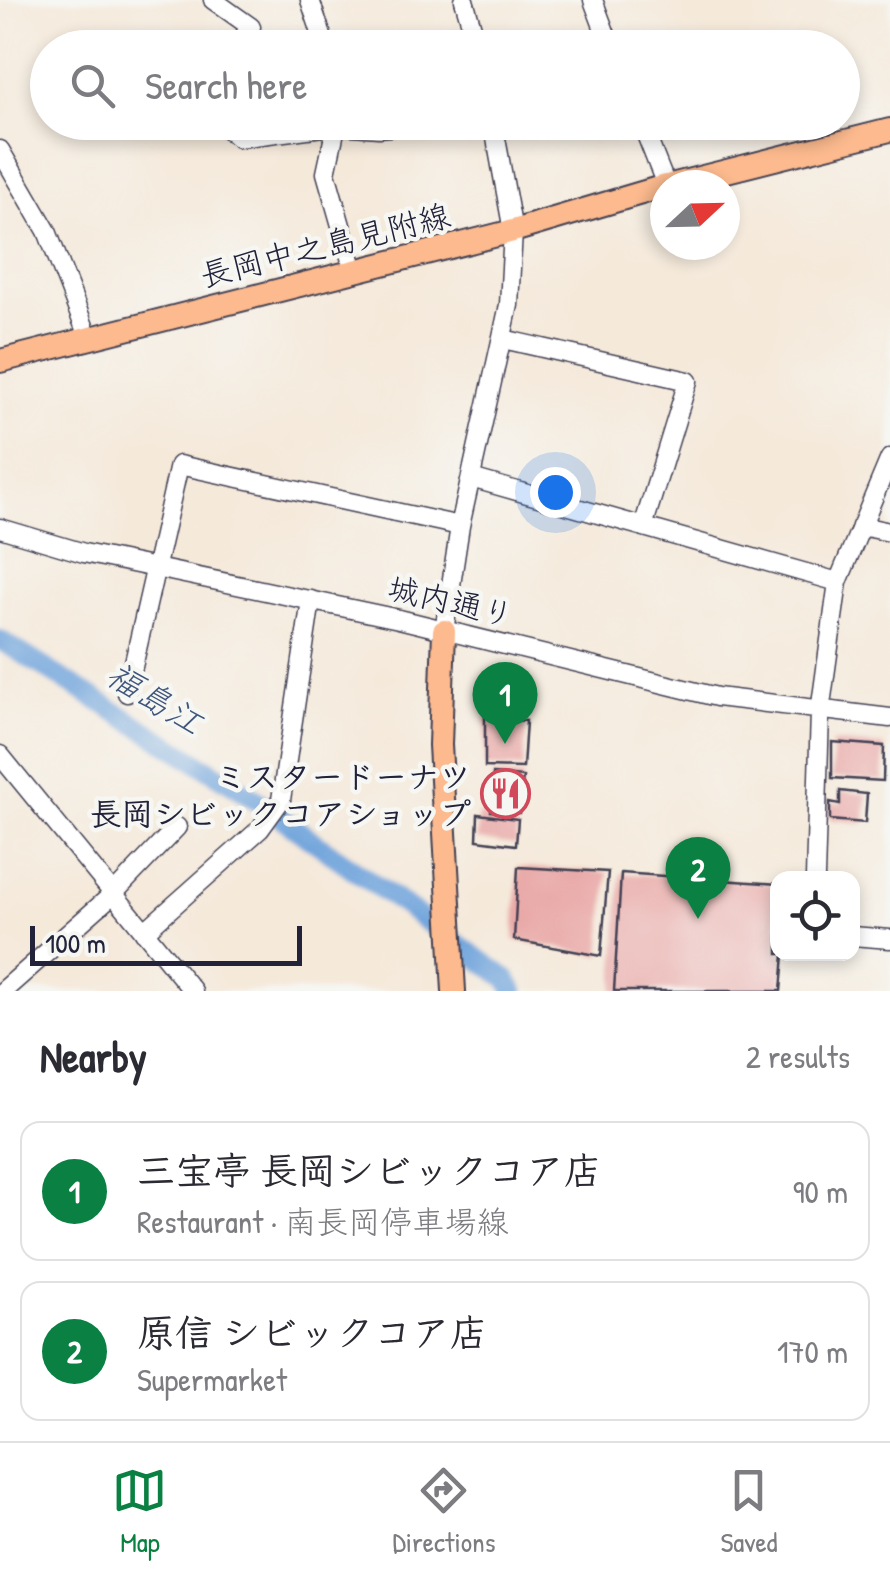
<!DOCTYPE html>
<meta charset="utf-8">
<style>
body{margin:0;font-family:"Patrick Hand","Klee One",sans-serif;background:#f7f7f7;color:#2b2b33}
.controls{position:absolute;right:30px;bottom:30px;display:grid;overflow:hidden;border-radius:20px;box-shadow:0 5px 15px #0003}
.controls button{width:90px;height:90px;display:grid;place-items:center;padding:0;border:0;border-bottom:2px solid #e1e1e2;background:#fff;color:#2b2b33;font:50px sans-serif}
.compass{position:absolute;left:650px;top:170px;width:90px;height:90px;border-radius:50%;background:#fff;box-shadow:0 5px 15px #0003;rotate:68deg}
.scale{position:absolute;left:30px;bottom:25px;width:272px;box-sizing:border-box;padding-left:10px;border:5px solid #22223b;border-top:0;font-size:28px;line-height:35px;white-space:nowrap;color:#22223b;-webkit-text-stroke:8px #f6f6f2;paint-order:stroke}
.you{position:absolute;left:555px;top:492px;width:35px;height:35px;margin:-25px;border:8px solid #fff;border-radius:50%;background:#1a73e8;box-shadow:0 0 0 15px #1a73e833}
.badge{display:grid;place-items:center;width:65px;height:65px;border-radius:50%;background:#0b8043;color:#fff;font-size:32px;font-weight:700}
.pin{position:absolute;translate:-50% -82px;filter:drop-shadow(0 2px 5px #0008)}
.pin::after{content:'';position:absolute;top:52px;width:35px;height:30px;background:inherit;clip-path:polygon(0 0,100% 0,50% 100%)}
.list{margin:0;padding:0;list-style:none}
h2{display:flex;justify-content:space-between;align-items:center;height:130px;margin:0;padding:0 40px;font-size:42px}
h2 small{font-size:32px;font-weight:400;color:#7c7c81}
.list li{display:grid;grid-template-columns:65px 1fr auto;gap:30px;align-items:center;box-sizing:border-box;height:140px;margin:0 20px 20px;padding:0 20px;border:2px solid #e1e1e2;border-radius:20px}
.list b{display:block;font-size:38px;white-space:nowrap}
.list p{margin:0;font-size:32px;white-space:nowrap;color:#7c7c81}
.list em{font-size:32px;font-style:normal;color:#7c7c81}
.icon{flex:none;width:55px;height:55px;fill:none;stroke:currentColor;stroke-width:2;stroke-linecap:round;stroke-linejoin:round}
.map{position:relative;flex:none;width:890px;height:991px;overflow:hidden}
.search{position:absolute;background:#fff;box-shadow:0 5px 15px #0003;left:30px;right:30px;top:30px;height:110px;display:flex;align-items:center;gap:25px;box-sizing:border-box;padding:0 35px;border-radius:55px;color:#7c7c81;font-size:38px}
.sheet{height:450px;background:#fff}
nav{display:flex;justify-content:space-around;align-items:center;box-sizing:border-box;height:140px;border-top:2px solid #e1e1e2;background:#fff;font-size:28px;color:#7c7c81}
nav a{display:grid;justify-items:center;gap:5px}
nav .on{color:#0b8043}
.map>svg:first-child{display:block}
</style>
<div class="map">
<svg width="890" height="991" viewBox="0 0 890 991">
<rect width="100%" height="100%" fill="#f6f6f2"/>
<filter id="ink" filterUnits="userSpaceOnUse"><feTurbulence type="fractalNoise" baseFrequency=".01" numOctaves="2"/><feDisplacementMap in="SourceGraphic" scale="20" xChannelSelector="R" yChannelSelector="G"/><feConvolveMatrix kernelMatrix="1 2 1 2 8 2 1 2 1" color-interpolation-filters="sRGB"/></filter>
<filter id="wash" filterUnits="userSpaceOnUse"><feTurbulence type="fractalNoise" baseFrequency=".0048" numOctaves="4" result="noise"/><feDisplacementMap in="SourceGraphic" scale="40" xChannelSelector="R" yChannelSelector="G"/><feGaussianBlur stdDeviation="2.25" result="paint"/><feColorMatrix in="noise" values="0 0 0 0 0 0 0 0 0 0 0 0 0 0 0 0 0 1.4 0 .05"/><feComposite in="paint" operator="in"/></filter>
<g filter="url(#wash)">
<rect width="100%" height="100%" fill="#f5e9da"/>
<g fill="none" stroke-linecap="round" stroke-linejoin="round">
<path stroke="#6ea3db" stroke-width="20" d="M0 640 245 792 507 979 514 991"/>
</g>
<g id="blocks">
<path fill="#e9a9a7" d="M485 717 526 721 523 768 485 767Z
M832 742 884 746 883 781 832 778Z
M493 774 523 777 519 813 491 811Z
M840 791 867 794 865 823 830 820V802L840 804Z
M478 814 518 819 516 845 477 840Z
M518 867 608 872 601 956 514 940Z
M621 873 778 884V954H784L781 991H614Z"/>
</g>
</g>
<g filter="url(#ink)">
<use href="#blocks" fill-opacity="0" stroke="#424053" stroke-width="2.5"/>
<g fill="none" stroke-linecap="round" stroke-linejoin="round">
<defs>
<path id="minor" d="M213 0 251 27 235 48
M310 0 326 48
M464 0 478 48
M593 0 611 48
M219 122 239 138 338 125 379 128 439 122
M337 122 326 173 354 271
M641 122 666 185
M0 150 47 231 89 339
M503 339 688 381 643 527
M471 478 838 582
M861 526 890 532
M0 528 84 553 399 619 717 697 890 718
M444 631 460 526 509 305 513 231 493 122
M127 693 179 465 460 526
M0 755 193 991
M815 878 820 712 838 582 890 458
M144 932 260 829 281 800 311 600
M852 936 890 939
M3 991 113 894 177 827"/>
<path id="major" d="M671 185 890 130
M0 361 513 231 665 186
M444 631 440 745 454 991"/>
</defs>
<use href="#minor" stroke="#424053" stroke-width="21"/>
<use href="#major" stroke="#424053" stroke-width="26"/>
<use href="#minor" stroke="#fff" stroke-width="18"/>
<use href="#major" stroke="#fcba8e" stroke-width="22"/>
</g>
</g>
<defs>
<symbol id="restaurant-ring" viewBox="-11 -11 22 22"><circle r="9.5" fill="#f6f6f2" stroke="#d1495b" stroke-width="1.5"/><path d="M-5-6h1v4h1v-4h1v4h1v-4h1v5L-1.5 .5V6h-2V.5L-5-1ZM5-6V6H3V1.5H1.5Q1.5-4 5-6Z" fill="#d1495b"/></symbol>
</defs>
<g fill-rule="evenodd">
<use href="#restaurant-ring" x="478" y="766" width="55" height="55"/>
</g>
<g text-anchor="middle" dominant-baseline="central" stroke-width="9" stroke-linejoin="round" paint-order="stroke">
<g font-size="32" fill="#22223b" stroke="#f6f6f2">
<text transform="translate(325 245) rotate(-14)">長岡中之島見附線</text>
<text transform="translate(451 601) rotate(13)">城内通り</text>
</g>
<g font-size="32" font-weight="bold" fill="#22223b" stroke="#f6f6f2" text-anchor="end">
<text x="471" y="776">ミスタードーナツ<tspan x="471" dy="37">長岡シビックコアショップ</tspan></text>
</g>
<g font-size="35" font-style="italic" fill="#40567b" stroke="#f6f6f2">
<text transform="translate(155 698) rotate(32)">福島江</text>
</g>
</g>
</svg>
<div class="controls">
<button><svg class="icon" aria-label="locate" viewBox="0 0 24 24"><circle cx="12" cy="12" r="6"/><path d="M12 2v4M12 18v4M2 12h4M18 12h4"/></svg></button>
</div>
<svg class="compass" viewBox="-18 -18 36 36"><path d="M0-13l5 13h-10z" fill="#e53935"/><path d="M0 13l5-13h-10z" fill="#7c7c81"/></svg>
<div class="scale">100 m</div>
<div class="you"></div>
<div class="pin badge" style="left:505px;top:744px">1</div>
<div class="pin badge" style="left:698px;top:919px">2</div>
<div class="search"><svg class="icon" aria-label="search" viewBox="0 0 24 24"><circle cx="10" cy="10" r="6"/><path d="M15 15l6 6"/></svg>Search here</div>
</div>
<section class="sheet">
<h2>Nearby<small>2 results</small></h2>
<ul class="list">
<li><span class="badge">1</span><div><b>三宝亭 長岡シビックコア店</b><p>Restaurant · 南長岡停車場線</p></div><em>90 m</em></li>
<li><span class="badge">2</span><div><b>原信 シビックコア店</b><p>Supermarket</p></div><em>170 m</em></li>
</ul>
</section>
<nav>
<a class="on"><svg class="icon" aria-label="map" viewBox="0 0 24 24"><path d="M3 6l6-2 6 2 6-2v14l-6 2-6-2-6 2zM9 4v14M15 6v14"/></svg>Map</a>
<a><svg class="icon" aria-label="directions" viewBox="0 0 24 24"><path d="M12 3l9 9-9 9-9-9zM9 14v-3h6M13 9l2 2-2 2"/></svg>Directions</a>
<a><svg class="icon" aria-label="saved" viewBox="0 0 24 24"><path d="M7 4h10v16l-5-4-5 4z"/></svg>Saved</a>
</nav>
